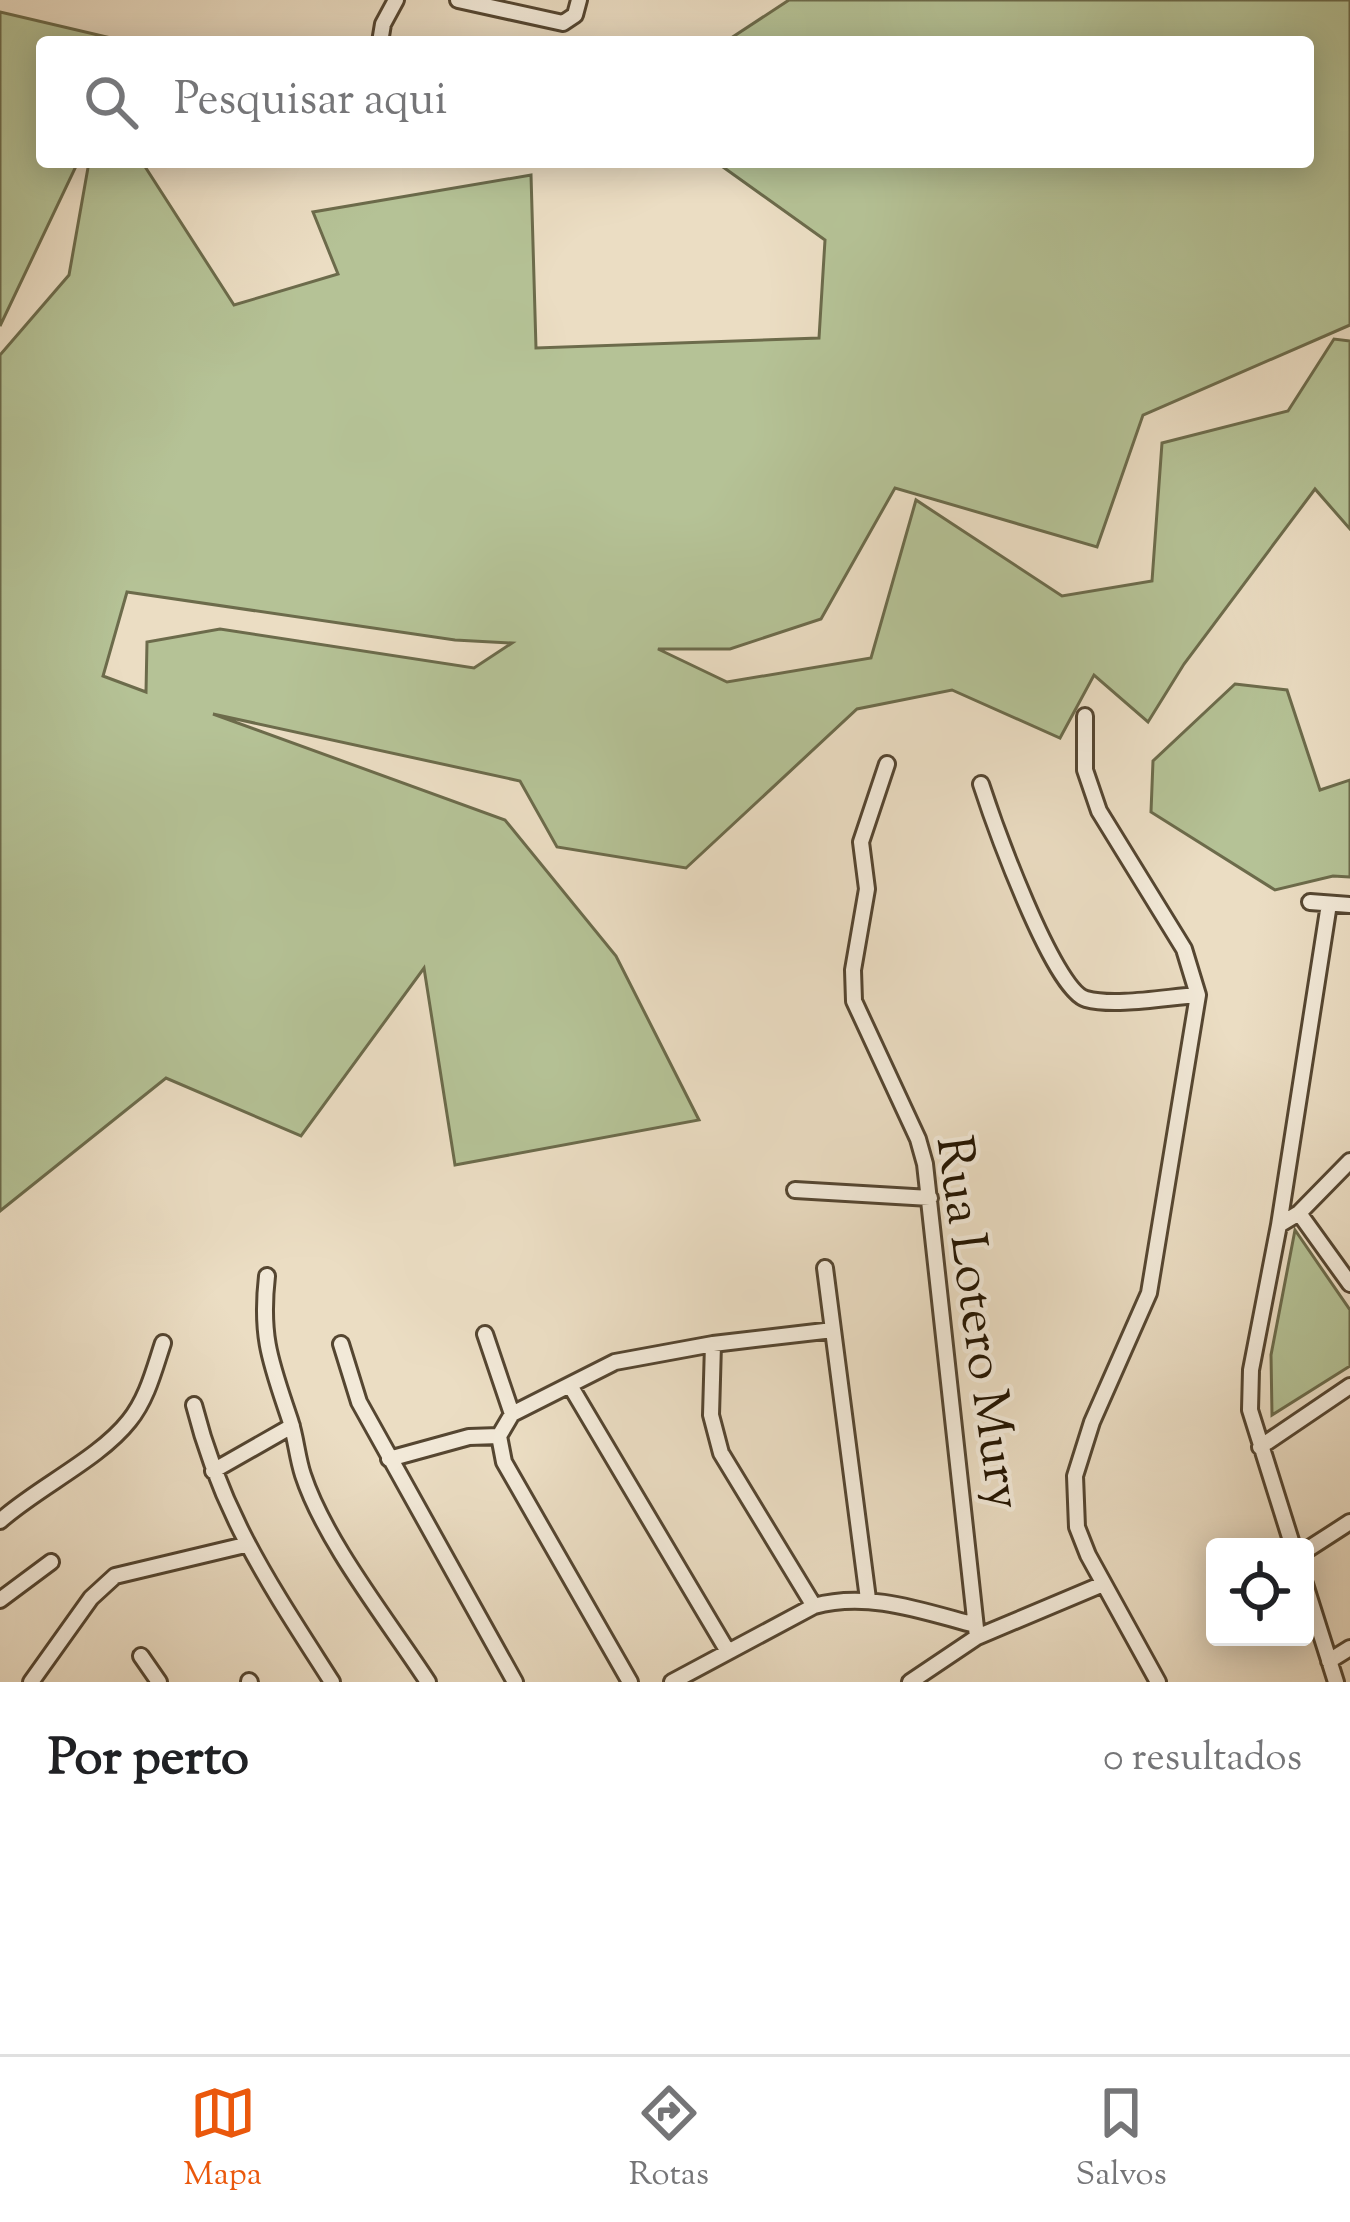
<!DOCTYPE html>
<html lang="pt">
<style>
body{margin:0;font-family:"Sorts Mill Goudy",serif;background:#f6f6f6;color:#202124}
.controls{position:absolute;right:36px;bottom:36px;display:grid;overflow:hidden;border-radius:12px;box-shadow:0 6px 30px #0003}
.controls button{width:108px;height:108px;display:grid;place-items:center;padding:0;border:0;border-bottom:3px solid #e0e0e0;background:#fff;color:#202124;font:60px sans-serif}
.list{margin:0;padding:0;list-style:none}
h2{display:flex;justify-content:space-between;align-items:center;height:156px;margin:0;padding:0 48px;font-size:51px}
h2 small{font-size:39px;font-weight:400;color:#757577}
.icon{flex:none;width:66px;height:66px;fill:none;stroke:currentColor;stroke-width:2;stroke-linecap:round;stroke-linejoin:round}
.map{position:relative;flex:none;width:1350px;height:1682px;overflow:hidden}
.search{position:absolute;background:#fff;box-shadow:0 6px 30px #0003;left:36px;right:36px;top:36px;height:132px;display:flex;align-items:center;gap:30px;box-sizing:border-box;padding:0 42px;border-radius:12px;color:#757577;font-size:45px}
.sheet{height:372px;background:#fff}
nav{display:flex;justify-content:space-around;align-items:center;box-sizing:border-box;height:168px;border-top:3px solid #e0e0e0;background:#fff;font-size:33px;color:#757577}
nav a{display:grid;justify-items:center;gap:6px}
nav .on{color:#ea580c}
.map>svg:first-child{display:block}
</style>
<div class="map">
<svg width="1350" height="1682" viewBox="0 0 1350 1682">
<rect width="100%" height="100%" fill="#ebddc3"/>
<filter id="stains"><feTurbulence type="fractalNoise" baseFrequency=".00167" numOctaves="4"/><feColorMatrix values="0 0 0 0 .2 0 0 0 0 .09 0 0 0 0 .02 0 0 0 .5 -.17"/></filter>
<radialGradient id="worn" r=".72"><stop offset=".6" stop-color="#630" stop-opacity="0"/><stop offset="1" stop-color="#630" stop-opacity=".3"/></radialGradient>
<path fill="#b5c296" stroke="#6c6b4b" stroke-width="3" fill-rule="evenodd" d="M789 0H1350V325L1143 415 1097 547 895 488 821 619 730 649H658L727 682 871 658 916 500 1062 596 1152 581 1162 443 1288 411 1334 339 1350 341V529L1315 489 1184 664 1148 722 1094 675 1060 738 952 690 857 709 686 868 557 847 520 781 213 714 505 820 616 956 699 1120 455 1165 424 968 301 1136 166 1078 0 1211V355L69 275 89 162H142L234 305 338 274 313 212 531 175 536 348 819 338 825 240 716 162H1308V42H725ZM127 592 455 640 512 643 474 668 220 629 147 642 146 692 103 676Z
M0 12 128 42H42V162H78L0 326Z
M1235 684 1287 690 1320 790 1350 780V877L1333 876 1275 890 1151 812 1153 761Z
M1295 1230 1350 1310V1366L1272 1415 1271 1355Z"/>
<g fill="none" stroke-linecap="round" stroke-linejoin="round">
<defs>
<path id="minor" d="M458 0 563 23 575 15 579 0
M380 42 383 24 396 0
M1085 716V770L1099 811 1184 949 1198 995 1149 1293 1092 1422 1075 1476 1077 1527 1088 1555 1158 1682
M887 764 861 842 867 889 853 970 854 1001 918 1139 925 1164 977 1637
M981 784C993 821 1053 990 1086 999 1115 1007 1167 997 1198 995
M1310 902 1350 905
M795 1190 930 1198
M1299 1213 1350 1284
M1279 1225 1329 904
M825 1268 833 1330
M267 1276C260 1338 271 1363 290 1420 296 1438 297 1457 303 1475 325 1542 389 1622 428 1682
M485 1334 512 1414
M341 1344 359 1402 515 1682
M713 1344 711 1415 721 1453 814 1606C868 1591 922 1611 975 1625
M571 1387 727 1650
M194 1405C222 1516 272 1588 332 1682
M1260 1447 1350 1386
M389 1459 469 1437 499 1436
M213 1471 292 1426
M0 1521C38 1487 99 1459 129 1421 147 1399 154 1370 163 1343
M1293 1547 1250 1410 1251 1370 1279 1225 1299 1213 1350 1161
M1305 1551 1350 1522
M1305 1584 1336 1682
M0 1600 51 1562
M141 1656 159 1682
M1329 1661 1350 1648
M249 1681 250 1682
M31 1682 91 1598 115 1576 245 1545
M630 1682 504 1462 499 1436 512 1414 615 1362 713 1344 833 1330 868 1599
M672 1682 814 1606
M910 1682 977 1637 1103 1584"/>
</defs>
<use href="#minor" stroke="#554631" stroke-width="20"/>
<use href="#minor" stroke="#f2e9d8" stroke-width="14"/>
</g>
<g text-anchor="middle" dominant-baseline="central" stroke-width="9" stroke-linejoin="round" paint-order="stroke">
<g font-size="51" fill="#231400" stroke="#f2e9d8">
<text transform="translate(976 1323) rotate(82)">Rua Lotero Mury</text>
</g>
</g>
<rect width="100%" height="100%" filter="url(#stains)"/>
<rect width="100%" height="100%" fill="url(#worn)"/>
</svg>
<div class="controls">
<button><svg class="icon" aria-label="locate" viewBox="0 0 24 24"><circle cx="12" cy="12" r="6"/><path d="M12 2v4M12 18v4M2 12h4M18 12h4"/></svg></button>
</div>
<div class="search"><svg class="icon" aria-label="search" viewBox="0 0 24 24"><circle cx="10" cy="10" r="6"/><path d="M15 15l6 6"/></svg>Pesquisar aqui</div>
</div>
<section class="sheet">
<h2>Por perto<small>0 resultados</small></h2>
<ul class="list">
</ul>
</section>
<nav>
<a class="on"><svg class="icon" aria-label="map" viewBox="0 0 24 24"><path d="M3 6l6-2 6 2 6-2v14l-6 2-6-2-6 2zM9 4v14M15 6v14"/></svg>Mapa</a>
<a><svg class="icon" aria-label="directions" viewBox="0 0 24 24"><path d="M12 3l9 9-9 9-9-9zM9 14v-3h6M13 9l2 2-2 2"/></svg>Rotas</a>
<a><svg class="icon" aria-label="saved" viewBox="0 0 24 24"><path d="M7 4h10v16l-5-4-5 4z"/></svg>Salvos</a>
</nav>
